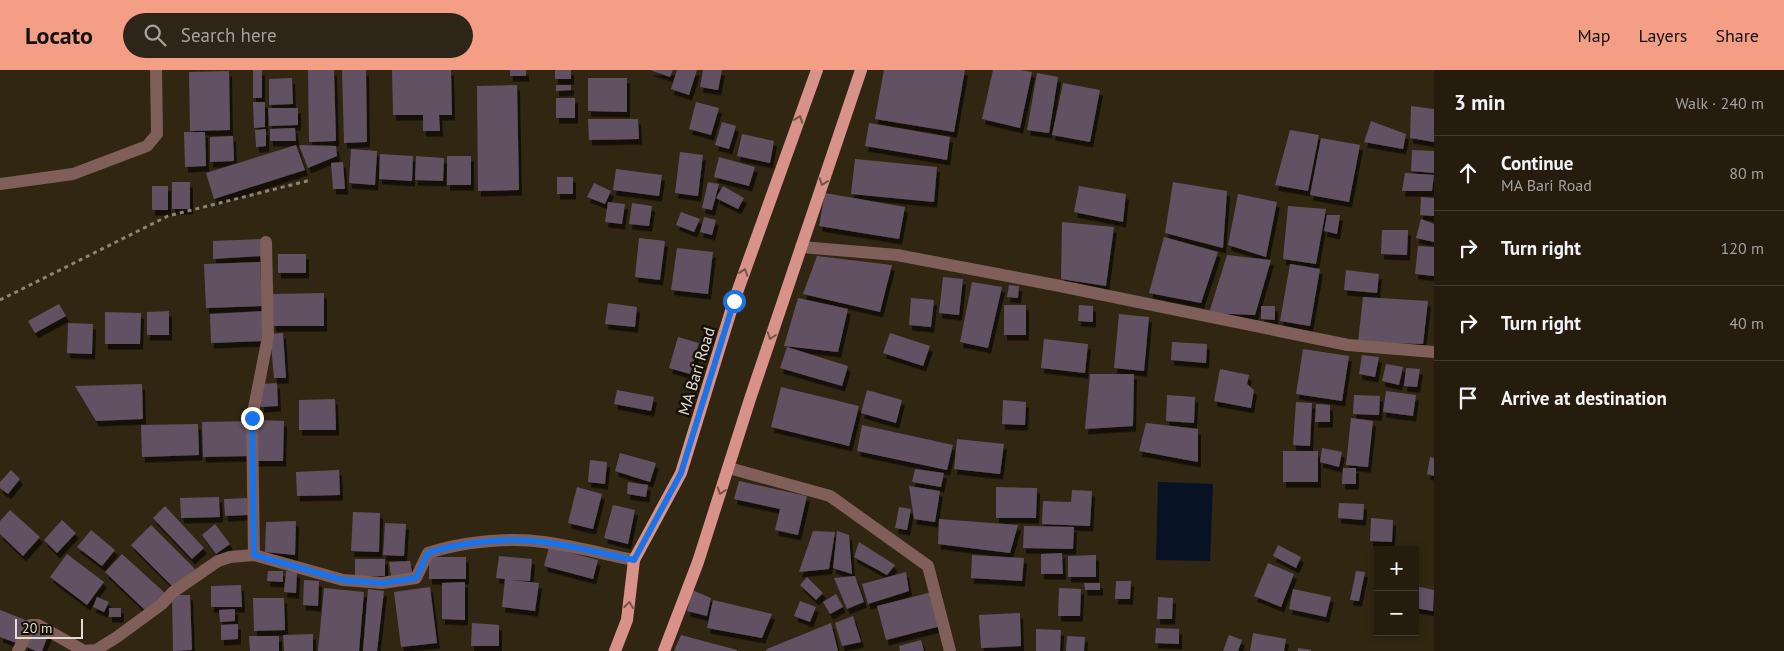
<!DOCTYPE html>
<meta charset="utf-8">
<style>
body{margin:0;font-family:"PT Sans",sans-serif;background:#2d2517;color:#f1f3f6}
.controls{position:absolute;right:15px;bottom:15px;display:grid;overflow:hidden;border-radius:0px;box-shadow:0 2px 8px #0003}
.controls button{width:45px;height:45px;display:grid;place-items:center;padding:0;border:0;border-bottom:1px solid #423a2e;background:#251c0e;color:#f1f3f6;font:25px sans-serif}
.scale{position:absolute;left:15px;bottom:12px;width:68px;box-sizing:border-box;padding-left:5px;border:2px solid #e3dcd0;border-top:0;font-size:14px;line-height:18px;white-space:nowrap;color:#e3dcd0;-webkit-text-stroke:4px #151008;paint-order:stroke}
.stop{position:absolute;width:15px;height:15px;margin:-11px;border:4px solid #1a73e8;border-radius:50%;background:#fff}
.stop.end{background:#1a73e8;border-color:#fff;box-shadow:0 1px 5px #0008}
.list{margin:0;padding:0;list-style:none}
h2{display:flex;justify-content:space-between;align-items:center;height:65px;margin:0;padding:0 20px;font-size:21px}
h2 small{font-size:16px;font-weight:400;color:#a3a19e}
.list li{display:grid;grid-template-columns:32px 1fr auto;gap:15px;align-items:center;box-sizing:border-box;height:75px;padding:0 20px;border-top:1px solid #423a2e}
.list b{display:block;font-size:19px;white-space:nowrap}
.list p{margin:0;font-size:16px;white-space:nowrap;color:#a3a19e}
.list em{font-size:16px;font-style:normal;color:#a3a19e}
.icon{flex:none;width:28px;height:28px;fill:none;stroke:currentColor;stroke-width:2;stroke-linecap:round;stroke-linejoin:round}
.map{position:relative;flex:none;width:1434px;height:581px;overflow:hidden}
header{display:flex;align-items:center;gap:30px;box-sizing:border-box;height:70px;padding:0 25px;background:#f49e86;color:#111}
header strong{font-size:24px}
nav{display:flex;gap:28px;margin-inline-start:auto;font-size:18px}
.search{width:350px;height:45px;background:#2d2517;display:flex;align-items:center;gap:12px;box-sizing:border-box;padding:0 18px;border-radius:28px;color:#a3a19e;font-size:19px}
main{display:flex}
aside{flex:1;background:#251c0e}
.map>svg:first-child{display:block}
</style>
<header>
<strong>Locato</strong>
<div class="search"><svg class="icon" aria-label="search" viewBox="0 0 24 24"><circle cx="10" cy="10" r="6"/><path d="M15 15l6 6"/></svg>Search here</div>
<nav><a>Map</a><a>Layers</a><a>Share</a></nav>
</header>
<main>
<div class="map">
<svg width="1434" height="581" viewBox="0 0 1434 581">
<defs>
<filter id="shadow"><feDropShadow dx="3" dy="5.5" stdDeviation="0" flood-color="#0009"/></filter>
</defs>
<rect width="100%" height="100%" fill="#312612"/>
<path fill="#071224" d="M1158 412 1213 414 1210 491 1156 490Z"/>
<path fill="#625163" filter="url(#shadow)" d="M253 0H262V28H253Z
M308 0H334L336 71 309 72Z
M342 0H366L367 72 344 73Z
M392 0H451L452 45H439L440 61H423V45H393Z
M510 0H526V6H510Z
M555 0H571V9H555Z
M650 0H673L670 7Z
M677 0H697L689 25 671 19Z
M703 0H722L718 20 700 17Z
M884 0H965L954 62 875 49Z
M993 0H1021L1032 2 1020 58 982 49Z
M229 1 230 60 190 61 189 2Z
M1037 3 1058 7 1049 63 1027 60Z
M292 8 293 34 269 35V9Z
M588 8H627V42L588 41Z
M1063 13 1100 20 1090 72 1052 65Z
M517 15 519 120 478 121 477 16Z
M556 15H571V20L556 21Z
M556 28H575V48H556Z
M253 32H265V57L254 58Z
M696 32 719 38 711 65 689 59Z
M1411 36 1434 39V72L1410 68Z
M268 38H298V55L269 56Z
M588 49H638L639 69 589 70Z
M1371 51 1406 64 1403 79 1364 72Z
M722 52 736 56 729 79 715 75Z
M869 53 950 67 947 90 865 76Z
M295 58 296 71H270V59Z
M266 59V76L256 77 255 60Z
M1290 60 1319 65 1308 121 1275 115Z
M184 62H205L206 96 185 97Z
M742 64 774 71 770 93 737 86Z
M233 66 234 91 210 92V67Z
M1321 68 1360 75 1349 132 1310 125Z
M296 75 305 100 214 129 206 103Z
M299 75 336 76 337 86 308 98Z
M351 79 377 81 375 115 349 113Z
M1412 80 1434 81V103L1411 101Z
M680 82 703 85 698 126 675 123Z
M380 84 413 86 412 111 379 109Z
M416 86 444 88 443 111 415 110Z
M447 86H471V115H447Z
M719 87 755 97 749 116 714 107Z
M855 89 937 97 934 132 851 124Z
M343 92 345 119H333L331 93Z
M616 99 662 105 659 126 613 120Z
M1405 103 1434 105 1432 121H1402Z
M557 107H573V124H557Z
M172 112H190V139H172Z
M708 112 719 114 712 140 702 138Z
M1173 112 1227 121 1223 178 1165 163Z
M594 113 611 121 605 134 587 127Z
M152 116H168V140H152Z
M723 116 744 128 738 139 716 128Z
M1079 116 1126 124 1123 152 1074 142Z
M825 123 905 137 899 169 819 156Z
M1238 124 1277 132 1266 187 1228 175Z
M1421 127 1434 128V146L1420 145Z
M608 132 625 134 622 154 605 152Z
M632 133 652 136 649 156 629 154Z
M1288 136 1326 139 1316 194 1283 189Z
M681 142 700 149 694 162 676 155Z
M1327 145H1340L1337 164 1324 161Z
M704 147 716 150 712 165 700 162Z
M1421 149 1434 154V172L1416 168Z
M1062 152 1114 157 1106 216 1061 209Z
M1382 160H1408L1407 185 1381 184Z
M1164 167 1218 182 1201 233 1149 223Z
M639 168 665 171 660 210 635 207Z
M261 169 262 186 213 189V171Z
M1418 176 1434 177V206L1415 204Z
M677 178 713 182 708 224 671 220Z
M278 184H306V203H278Z
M1227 185 1271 190 1255 245 1209 243Z
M817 186 892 195 880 242 803 224Z
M260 192 262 236 206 238 204 194Z
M1290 194 1320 199 1310 256 1280 251Z
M1346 200 1379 204 1377 223 1344 220Z
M943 207 963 209 959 245 939 243Z
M972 212 1002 217 988 278 960 272Z
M1009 215 1019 216 1018 228 1007 227Z
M324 223V256H273L272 224Z
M1363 227 1428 231 1423 274 1358 272Z
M798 228 848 239 838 282 784 276Z
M911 228 934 230 931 257 909 255Z
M608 233 637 237 635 257 605 254Z
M59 234 66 246 35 263 28 251Z
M1004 235H1026V265H1004Z
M1079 235 1093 236V252L1078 251Z
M1261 236H1275V250L1261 249Z
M169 241V265H147V242Z
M264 241 265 271 211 273 210 244Z
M105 242 141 243 140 274H105Z
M1119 244 1149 247 1144 301 1114 298Z
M68 253 93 254 92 284 67 283Z
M283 263 286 308H274L270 264Z
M890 263 930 276 923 296 883 283Z
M678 267 699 273 690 304 669 298Z
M1044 269 1088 274 1085 303 1041 298Z
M1172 272 1207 274 1206 293 1171 290Z
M787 277 848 296 842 316 780 298Z
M1303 279 1349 286 1342 331 1296 324Z
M1362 285 1379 287 1375 307 1359 304Z
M1386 294 1403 297 1399 315 1382 311Z
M1406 298 1420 299 1417 317 1404 316Z
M1220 299 1249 305 1247 314 1254 320 1251 338 1214 331Z
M1090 304H1134L1133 356 1085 359Z
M277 313 278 336 261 337 260 314Z
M142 314 143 349 96 351 75 316Z
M781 317 859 336 849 376 771 357Z
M617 320 654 327 651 341 614 334Z
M867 320 902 330 896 353 861 343Z
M1386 321 1416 325 1413 346 1383 342Z
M1167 325 1195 327 1194 353 1166 351Z
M1354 325 1380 326 1379 345 1353 344Z
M335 329 336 360H299V330Z
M1003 330 1026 332 1025 355 1002 354Z
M1296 332 1312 333 1310 376 1293 375Z
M1316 334 1330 335V352H1315Z
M1351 348 1373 351 1368 397 1346 395Z
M255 350 284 351 283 391H254Z
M250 351V386L203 387 202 352Z
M1146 353 1198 359V392L1139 381Z
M198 354 199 385 142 387 141 355Z
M862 355 953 375 947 400 857 381Z
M957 369 1004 374 1000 404 954 399Z
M1322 378 1342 382 1339 397 1320 392Z
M1283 381H1318V412H1283Z
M620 383 656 393 650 412 615 401Z
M1430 387 1434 388V406L1427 404Z
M590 390 607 392 605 414 588 412Z
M1343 398H1356V414H1342Z
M915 399 944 403 941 417 912 412Z
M11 400 20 409 8 424 0 418V412Z
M339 400 340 425 297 426 296 402Z
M739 411 807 426 798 465 775 460 780 439 734 429Z
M628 412 648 415 646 427 627 424Z
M909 416 940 421 935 452 914 449Z
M577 417 602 424 593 459 568 453Z
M996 417 1037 418 1036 448H996Z
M1072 420 1092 421 1090 456 1042 454 1043 431 1071 432Z
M219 427 220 447 181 448 180 428Z
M247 428 248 445 225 446 224 429Z
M1339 433 1364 434 1363 450 1338 448Z
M613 435 635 440 628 474 604 468Z
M165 436 204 478 192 489 153 448Z
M899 437 911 439 907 460 895 458Z
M10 440 40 467 23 486 0 464V451Z
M353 442 380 443 379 482 351 481Z
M1371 448 1393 450 1392 472 1370 471Z
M939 449 1018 455 1010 483 938 474Z
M62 450 76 463 57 483 44 470Z
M296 451 295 485 265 482 266 452Z
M385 453 406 454 404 486 383 485Z
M215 454 230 474 216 484 202 465Z
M151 455 195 499 175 519 131 475Z
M1024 456 1074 457 1073 479 1023 478Z
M91 460 115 480 102 496 77 477Z
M813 461 835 462 829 499 799 502Z
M837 461 849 465 852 504 833 498Z
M859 472 895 495 887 505 854 487Z
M1278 475 1301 487 1296 498 1273 486Z
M549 477 598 490 593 509 544 496Z
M1062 483 1063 504H1041V484Z
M67 484 104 512 87 535 50 507Z
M122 484 166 524 148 543 105 502Z
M972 485 1024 488 1022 511 971 508Z
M1096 485V507H1068V486Z
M499 486 532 489 530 511 509 510 539 513 535 541 502 537 505 509 496 508Z
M429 487H466V509H429Z
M355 489H385V506H355Z
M410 491 413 507H391L389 492Z
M1268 493 1294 504 1281 537 1254 526Z
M268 501H283V512L267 511Z
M286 501 297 502 296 523 284 522Z
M1356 501 1365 502 1359 531 1350 530Z
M906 502 909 521 868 534 862 514Z
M855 506 864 532 847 539 834 508Z
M807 507 823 523 816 530 800 515Z
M304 510 319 511 318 536 303 535Z
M1116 511H1131L1130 529H1115Z
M465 512V550L442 549V513Z
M1084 513H1100V520H1085Z
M241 515 242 537H211V516Z
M1415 516 1434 520 1433 541 1415 538Z
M430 517 437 573 401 577 394 522Z
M324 518 364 522 359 581H318Z
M1059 518 1081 519 1080 546H1058Z
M368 519 384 521 377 581H363Z
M1293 519 1331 527 1326 547 1289 539Z
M692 520 711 528 707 546 687 541Z
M932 522 941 556 886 570 877 536Z
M836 524 843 537 830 544 823 532Z
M172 525H190L192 580 173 581Z
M97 527 109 532 104 542 93 537Z
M1158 527 1173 528 1172 549H1157Z
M253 528H284L285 560 254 561Z
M713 530 772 544 762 568 707 558Z
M800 531 816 537 810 552 794 546Z
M109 538H121V547H109Z
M235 539V551L220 552 219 540Z
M0 540 28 551 19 574 0 567Z
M1020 543 1021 576 981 578 979 545Z
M853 546 861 572 842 576 835 553Z
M472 553 499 555V576H471Z
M831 553 838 581H766L767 579Z
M238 554V569L221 570V555Z
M32 556 49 563 42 581H36L24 576Z
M1156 558 1179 559V574L1155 573Z
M1036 559 1061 560 1060 581H1036Z
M1253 563 1286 569 1284 581H1250Z
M313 564V581H284L283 565Z
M681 565 737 580V581H674Z
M1229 565 1242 570 1238 581H1223Z
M249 566H279V581H250Z
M1067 566 1085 567 1084 581H1066Z
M921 570 924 581H900L899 576Z
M1298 578 1311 580V581H1298Z"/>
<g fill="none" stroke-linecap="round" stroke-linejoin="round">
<path stroke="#8d8474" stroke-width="3" stroke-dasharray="4 4" stroke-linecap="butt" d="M0 230 168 146 311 110"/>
<path stroke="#805e59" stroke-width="12" d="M0 114 73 104 147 76 157 64 156 0
M801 177 897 185 1055 215 1348 275 1434 282
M729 398 830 426 928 496 950 581
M254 485 252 348 268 267 266 172
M18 581 31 555H38L84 581 96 580 117 567 162 534 173 522 218 491 230 487 254 485 343 510 382 513 416 508 428 483C460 472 510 467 543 472 574 476 604 484 634 490"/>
<path stroke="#d89289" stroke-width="12" d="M615 581 627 550 634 490 681 403 734 231 817 0
M664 581 698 492 750 329 861 0"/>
</g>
<defs><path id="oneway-chevron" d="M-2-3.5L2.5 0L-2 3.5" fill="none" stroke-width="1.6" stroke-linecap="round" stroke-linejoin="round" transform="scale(1.25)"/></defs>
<g stroke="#765148">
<use href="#oneway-chevron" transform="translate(799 49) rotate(-70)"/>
<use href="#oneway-chevron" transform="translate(823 112) rotate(109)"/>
<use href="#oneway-chevron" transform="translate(744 202) rotate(-71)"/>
<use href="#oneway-chevron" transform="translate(771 266) rotate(108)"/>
<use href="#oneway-chevron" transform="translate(721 421) rotate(108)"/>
<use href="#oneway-chevron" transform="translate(629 535) rotate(-83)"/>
</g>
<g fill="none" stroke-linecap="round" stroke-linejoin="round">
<path stroke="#1a73e8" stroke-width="6" d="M252 348 254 485 343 510 382 513 416 508 428 483C460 472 510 467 543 472 574 476 604 484 634 490L681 403 734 231"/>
</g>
<g text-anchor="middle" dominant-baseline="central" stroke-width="5" stroke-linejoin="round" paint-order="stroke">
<g font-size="16" fill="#e3dcd0" stroke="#151008">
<text transform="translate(696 301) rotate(-73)">MA Bari Road</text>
</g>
</g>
</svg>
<div class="controls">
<button>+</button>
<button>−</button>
</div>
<div class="scale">20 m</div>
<div class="stop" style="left:734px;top:231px"></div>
<div class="stop end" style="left:252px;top:348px"></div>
</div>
<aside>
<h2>3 min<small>Walk · 240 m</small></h2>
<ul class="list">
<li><svg class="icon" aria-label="ahead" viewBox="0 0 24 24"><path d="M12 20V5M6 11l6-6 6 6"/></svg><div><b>Continue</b><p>MA Bari Road</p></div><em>80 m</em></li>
<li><svg class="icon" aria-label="right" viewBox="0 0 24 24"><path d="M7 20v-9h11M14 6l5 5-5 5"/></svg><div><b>Turn right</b></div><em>120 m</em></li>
<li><svg class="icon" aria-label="right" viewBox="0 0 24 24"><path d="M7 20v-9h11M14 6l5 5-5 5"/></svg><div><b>Turn right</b></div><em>40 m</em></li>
<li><svg class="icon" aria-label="arrive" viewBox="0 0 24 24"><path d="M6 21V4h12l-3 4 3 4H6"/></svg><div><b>Arrive at destination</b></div></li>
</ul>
</aside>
</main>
